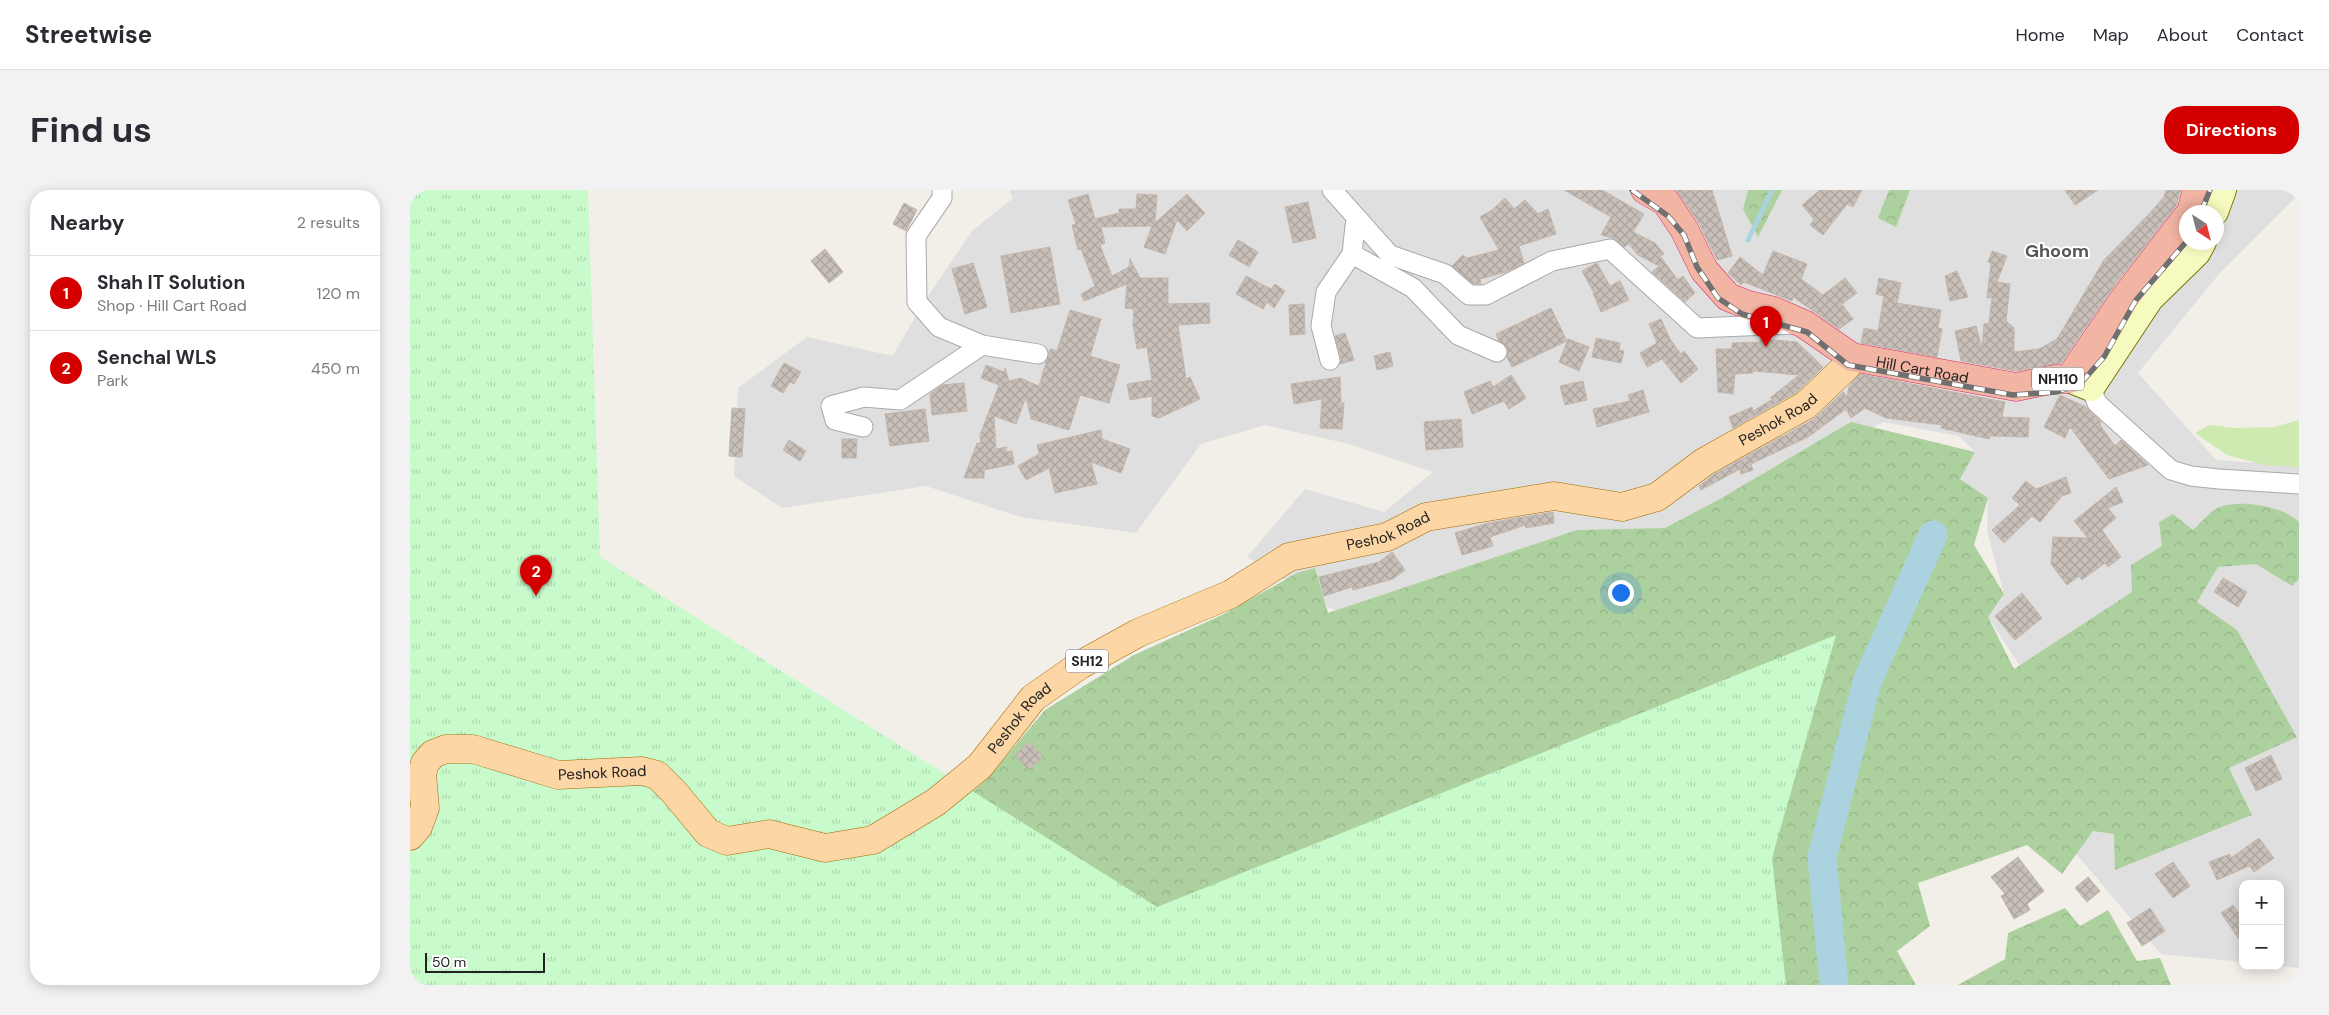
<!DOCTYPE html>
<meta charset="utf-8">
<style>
body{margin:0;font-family:"DM Sans",sans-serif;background:#f2f2f3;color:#2b2b33}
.controls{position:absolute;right:15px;bottom:15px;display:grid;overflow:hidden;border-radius:10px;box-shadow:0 2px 12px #0003}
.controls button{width:45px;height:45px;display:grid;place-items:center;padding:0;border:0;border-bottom:1px solid #e1e1e2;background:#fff;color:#2b2b33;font:25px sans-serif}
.compass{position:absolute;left:1769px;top:15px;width:45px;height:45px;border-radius:50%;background:#fff;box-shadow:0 2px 12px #0003;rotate:144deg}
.scale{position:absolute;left:15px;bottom:12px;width:120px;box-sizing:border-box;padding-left:5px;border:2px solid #222;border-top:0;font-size:14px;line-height:18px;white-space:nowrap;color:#222;-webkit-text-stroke:4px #fff;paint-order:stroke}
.you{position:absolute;left:1210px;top:402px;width:18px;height:18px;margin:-12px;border:4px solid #fff;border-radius:50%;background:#1a73e8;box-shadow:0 0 0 8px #1a73e833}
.badge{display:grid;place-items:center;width:32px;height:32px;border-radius:50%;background:#d40000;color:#fff;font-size:16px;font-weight:700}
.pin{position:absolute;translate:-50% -41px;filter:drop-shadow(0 1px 2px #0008)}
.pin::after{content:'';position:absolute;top:26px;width:18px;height:15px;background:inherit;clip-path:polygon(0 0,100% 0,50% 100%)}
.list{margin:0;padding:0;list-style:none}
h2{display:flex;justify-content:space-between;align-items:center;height:65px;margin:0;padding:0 20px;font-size:21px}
h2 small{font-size:16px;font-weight:400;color:#7c7c81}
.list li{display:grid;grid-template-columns:32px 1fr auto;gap:15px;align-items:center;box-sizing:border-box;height:75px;padding:0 20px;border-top:1px solid #e1e1e2}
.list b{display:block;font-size:19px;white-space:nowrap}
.list p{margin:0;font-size:16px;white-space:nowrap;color:#7c7c81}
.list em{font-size:16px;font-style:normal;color:#7c7c81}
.map{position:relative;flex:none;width:1889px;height:795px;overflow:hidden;border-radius:20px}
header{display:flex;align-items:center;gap:30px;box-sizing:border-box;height:70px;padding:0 25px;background:#fff;border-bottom:1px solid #e1e1e2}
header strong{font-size:24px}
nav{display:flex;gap:28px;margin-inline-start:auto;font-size:18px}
.intro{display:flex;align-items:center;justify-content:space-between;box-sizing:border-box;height:120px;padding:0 30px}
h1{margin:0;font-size:35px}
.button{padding:12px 22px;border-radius:20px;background:#d40000;color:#fff;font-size:18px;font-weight:700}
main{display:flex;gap:30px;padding:0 30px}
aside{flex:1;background:#fff;border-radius:20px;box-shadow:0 2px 12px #0003}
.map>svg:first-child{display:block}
</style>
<header>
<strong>Streetwise</strong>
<nav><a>Home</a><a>Map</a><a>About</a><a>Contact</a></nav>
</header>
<div class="intro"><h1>Find us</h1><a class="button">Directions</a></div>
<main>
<aside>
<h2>Nearby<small>2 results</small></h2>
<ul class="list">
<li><span class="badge">1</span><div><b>Shah IT Solution</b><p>Shop · Hill Cart Road</p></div><em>120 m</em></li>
<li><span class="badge">2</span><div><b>Senchal WLS</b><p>Park</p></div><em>450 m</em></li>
</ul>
</aside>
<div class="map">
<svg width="1889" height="795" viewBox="0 0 1889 795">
<defs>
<pattern id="forest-crowns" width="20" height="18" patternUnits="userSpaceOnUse" patternTransform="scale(1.25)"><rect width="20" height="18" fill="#add19e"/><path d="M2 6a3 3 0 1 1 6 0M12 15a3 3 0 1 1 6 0" fill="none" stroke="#95b388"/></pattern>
<pattern id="park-tufts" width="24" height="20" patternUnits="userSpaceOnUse" patternTransform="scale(1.25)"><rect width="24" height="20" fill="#c8facc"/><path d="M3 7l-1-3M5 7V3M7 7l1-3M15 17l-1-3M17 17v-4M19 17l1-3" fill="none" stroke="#acd6af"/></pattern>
<pattern id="building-cross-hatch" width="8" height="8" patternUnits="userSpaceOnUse" patternTransform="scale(1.25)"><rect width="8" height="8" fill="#c7bfb8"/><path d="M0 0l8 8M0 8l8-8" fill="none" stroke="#aba49e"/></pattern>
</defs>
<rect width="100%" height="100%" fill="#f2efe9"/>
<path fill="#e0dfdf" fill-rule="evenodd" d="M599 0H1889V4L1809 84 1728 183 1806 270 1889 276V778L1868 776H1870V694H1833V772L1751 764 1662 659 1753 393 1610 476 1578 427 1594 404 1577 341 1578 308 1550 289 1565 262 1549 246 1473 232 1407 267 1299 354 925 421 837 367 895 299 974 322 1023 282 939 254 855 235 791 254 726 343 610 327 516 296 372 318 324 286 328 198 397 147 483 166 510 118 562 41 603 8ZM1776 22H1806V52H1776Z"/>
<path fill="#cdebb0" d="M1889 230V277L1854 275 1817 265 1785 243 1799 235 1826 238 1864 237Z"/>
<path fill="url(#forest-crowns)" d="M1338 0H1372L1348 47 1333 19Z
M1479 0H1500L1486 37 1468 28Z
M1441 232 1565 262 1550 289 1578 308 1564 355 1594 404 1578 427 1604 479 1722 402 1721 375 1752 356 1749 332 1763 324 1783 340C1790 334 1801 320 1810 317 1832 309 1872 316 1889 332V389L1882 396 1846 374 1808 377 1787 412 1827 440 1887 547 1819 578 1842 625 1705 680 1704 644 1683 641 1652 684 1617 655 1508 693 1520 736 1487 761 1506 795H1432L1422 668 1468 493 1527 348 1526 334 1516 341 1452 491 1407 668 1418 795H0L546 616 576 590 635 520 724 465 814 424 887 383 905 378 918 423 1167 340 1255 338 1308 310Z
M1655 718 1670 736 1698 720 1727 771 1750 768 1761 795H1548L1595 769 1598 743Z"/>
<path fill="url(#park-tufts)" d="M0 0H178L190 367 747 717 1426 445 1362 668 1376 795H0Z"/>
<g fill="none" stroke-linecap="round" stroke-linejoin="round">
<path stroke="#aad3df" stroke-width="5" d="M1338 50 1362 0"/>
<path stroke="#aad3df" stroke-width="29" d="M1424 795 1412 667 1457 492 1523 345"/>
</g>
<path fill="url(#building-cross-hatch)" stroke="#c4b6ab" d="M1154 0H1192L1234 24 1223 42 1245 53 1254 64 1250 66 1268 90 1273 86 1285 103 1275 112 1242 82 1249 76 1228 65 1219 54 1214 57 1203 48 1191 45 1201 27Z
M1266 0H1302L1322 66 1307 70 1287 30Z
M1410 0H1452L1443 17 1437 14 1413 45 1400 35 1404 29 1392 15Z
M1655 0H1688L1665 15Z
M1756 0H1771L1766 16 1704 96 1651 173 1606 181 1551 171 1545 141 1566 136 1572 158 1574 134 1579 133 1582 107 1577 108 1581 73 1578 72 1582 61 1597 66 1587 92 1600 94 1596 131 1604 138V162L1629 159 1647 149 1694 70 1739 24 1754 7Z
M678 4 685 29 709 23V19H726L727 4 747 5 745 33 777 4 795 23 777 41 767 30 755 64 734 57 742 36 691 37 695 53 690 55 702 86 719 77 720 69 730 88H758V114L799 113 800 133 768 135 776 189 780 187 790 209 749 228 742 226V206L720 210 717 194 742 190 737 157 727 159 723 135 724 119 715 118 717 94 674 111 671 104 685 96 671 59 668 60 662 35 666 34 658 10Z
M1095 8 1104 19 1115 10 1128 24 1138 19 1146 44 1109 56 1114 73 1096 82 1070 89 1071 94H1063L1042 76 1053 65 1057 68 1089 60 1070 27 1082 20Z
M898 12 906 48 883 53 875 17Z
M494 13 507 20 496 41 483 34Z
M828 50 848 62 839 77 819 65Z
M640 57 650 114 601 123 591 66Z
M415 59 433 82 419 93 401 71Z
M1363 61 1397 74 1391 89 1413 105 1435 88 1447 103 1432 114 1443 129 1429 139 1383 107 1382 111 1334 92 1331 95 1318 83 1330 67 1353 85Z
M563 73 577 117 555 124 542 79Z
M1187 73 1200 96 1210 91 1219 110 1191 122 1183 103H1184L1172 81Z
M1547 81 1558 107 1540 111 1535 86Z
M836 86 861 99 865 94 875 101 864 118 857 112 853 119 826 104Z
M1469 88 1491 93 1487 113 1531 120 1528 138 1532 139 1527 167 1451 153 1454 138 1468 141 1474 106 1466 104Z
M894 114 895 144 880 145 879 115Z
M1141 118 1157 151 1102 177 1097 167 1096 156 1089 151 1086 144Z
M660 120 691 129 680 166 710 175 699 213 670 205 659 240 621 229 616 207 606 234 584 226 586 259 597 257 595 262 602 261 604 274 574 280V288H554L567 253H571L570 245 589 195 571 188 576 175 594 182 595 178 599 191 610 188 629 196 640 159 647 161Z
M1251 129 1260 149 1271 164 1274 161 1288 179 1271 193 1252 169 1237 177 1230 163 1247 153 1239 134Z
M935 143 944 170 930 174 931 167 925 146Z
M1186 148 1210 153 1209 160 1214 161 1211 173 1182 167Z
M1158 149 1179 157 1169 181 1149 172Z
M1350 149 1387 152 1413 177 1387 202 1323 238 1319 227 1342 217 1343 221 1363 209 1360 208 1389 185 1343 181V183L1325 184 1323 204 1308 202 1306 159H1322V153L1350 152Z
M980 162 983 176 967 180 964 166Z
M374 173 391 182 384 194 380 192 373 203 361 196Z
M1450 184 1595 212 1592 227 1619 228 1618 247 1580 246 1579 249 1531 238 1532 235 1476 228 1455 218 1441 228 1436 219 1398 247 1341 274 1343 280 1331 284 1330 279 1291 300 1289 296 1303 285 1404 229 1433 202 1437 207 1439 196Z
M1101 185 1116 208 1099 219 1094 211 1062 224 1054 202 1080 191 1083 197Z
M930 187 931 213H934L932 239 910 238 912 209 884 214 881 194Z
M1173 191 1177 210 1155 215 1150 196Z
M554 193 557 221 522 225 520 204 532 195Z
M1233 200 1239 222 1187 237 1183 219 1220 211 1218 205Z
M1650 205 1676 217 1691 232 1690 235 1705 256 1711 250 1738 275 1699 289 1660 237 1655 248 1634 237Z
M322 218 335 219 332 267 319 266Z
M515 219 519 251 480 256 475 224Z
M1051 229 1053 257 1016 260 1014 232Z
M691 240 692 249 720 259 711 283 681 272 687 294 645 303 639 278 616 290 608 276 629 264 627 255Z
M432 249H447L446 268H432Z
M379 250 396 261 390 271 373 260Z
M1656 287 1661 303 1652 306 1630 332 1622 326 1594 353 1582 340 1610 315 1602 308 1616 291 1626 299Z
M1706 297 1713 312 1698 318 1706 328 1692 340 1711 367 1698 377 1695 373 1672 390 1669 386 1657 395 1641 374 1643 347 1678 348 1664 331Z
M1143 322 1144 333 1116 338 1115 335 1080 347 1083 356 1052 365 1045 343 1078 333Z
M982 362 995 380 983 389 943 400 942 397 914 406 909 387 969 372Z
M1813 388 1837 402 1828 417 1804 402Z
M1612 403 1632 428 1605 450 1585 426Z
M619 552 633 567 619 580 605 565Z
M1861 565 1872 589 1846 601 1835 578Z
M1849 648 1864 668 1844 682 1839 676 1807 690 1799 672 1820 664 1821 668Z
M1608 667 1634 701 1617 714 1620 720 1604 729 1591 706 1595 704 1581 687Z
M1763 672 1780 696 1763 708 1745 684Z
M1678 687 1690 701 1677 712 1665 698Z
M1823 715 1833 729V755L1811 723Z
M1740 718 1755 741 1732 756 1717 733Z"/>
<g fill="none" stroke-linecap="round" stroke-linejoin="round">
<defs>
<path id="minor" d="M922 0 980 65 1035 84 1059 105H1076L1142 71 1200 59 1287 138 1383 134
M946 27 942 64 1003 98 1048 145 1087 162
M572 155 628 164
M920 170 911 136 916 102 942 64
M1681 198 1687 213 1761 280 1781 286 1809 289 1889 294
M453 237 425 230 421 216 454 207 490 210 572 155 529 137 507 112 506 46 532 8V0"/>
<path id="secondary" d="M1805 22 1813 0
M1659 189 1681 198 1740 109 1787 63 1793 52"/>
<g id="primary">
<path id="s1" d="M0 646 8 637 15 618 12 584 15 573 23 564 36 559H63L148 585 232 581 247 585 264 602 298 643 317 651 359 644 415 658 463 650 526 612 570 576 623 508 670 475 728 443 821 404 879 367 977 347 1016 327 1144 306 1212 317 1247 307 1294 272 1396 215 1438 175 1442 167"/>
</g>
<g id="trunk">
<path id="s2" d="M1235 0 1256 12 1274 39 1294 80 1318 107 1338 115 1364 121 1394 134 1442 167 1606 197 1645 189H1659L1716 106 1776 28"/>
<path d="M1781 22 1787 0"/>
</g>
</defs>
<use href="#minor" stroke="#a9a9a9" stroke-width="21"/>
<use href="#secondary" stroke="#707d05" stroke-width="28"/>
<use href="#primary" stroke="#a06b00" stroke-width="29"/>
<use href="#trunk" stroke="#dc2a67" stroke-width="29"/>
<use href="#minor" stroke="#fff" stroke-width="19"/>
<use href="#secondary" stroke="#f7fabf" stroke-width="26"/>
<use href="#primary" stroke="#fcd6a4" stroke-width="28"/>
<use href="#trunk" stroke="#f2b4a3" stroke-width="28"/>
<defs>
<path id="rail" d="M1222 0 1258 26 1274 45 1287 77 1308 108 1332 124 1397 142 1438 175 1603 205 1647 202 1670 194 1694 167 1726 110 1776 52
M1791 22 1800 0"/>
</defs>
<use href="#rail" stroke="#707070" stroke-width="5.5"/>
<use href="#rail" stroke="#fff" stroke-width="4" stroke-dasharray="11" stroke-linecap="butt"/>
</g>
<g text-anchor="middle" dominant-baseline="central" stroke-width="4" stroke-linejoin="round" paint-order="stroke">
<g fill="#fff" stroke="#646464" stroke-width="1">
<rect x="1622" y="177.5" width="52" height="23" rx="4"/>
<rect x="656" y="459.5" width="42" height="23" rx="4"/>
</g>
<g font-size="14" font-weight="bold" fill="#222">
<text x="1648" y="189">NH110</text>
<text x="677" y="471">SH12</text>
</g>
<g font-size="15" fill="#222" stroke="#fff">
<text stroke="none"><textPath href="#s2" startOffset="349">Hill Cart Road</textPath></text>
<text stroke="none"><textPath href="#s1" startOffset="1599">Peshok Road</textPath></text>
<text stroke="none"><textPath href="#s1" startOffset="1179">Peshok Road</textPath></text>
<text stroke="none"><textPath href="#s1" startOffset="759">Peshok Road</textPath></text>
<text stroke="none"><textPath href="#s1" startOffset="264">Peshok Road</textPath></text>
</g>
<g font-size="18" font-weight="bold" fill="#555" stroke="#fff">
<text x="1647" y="61">Ghoom</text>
</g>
</g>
</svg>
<div class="controls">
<button>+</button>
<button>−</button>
</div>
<svg class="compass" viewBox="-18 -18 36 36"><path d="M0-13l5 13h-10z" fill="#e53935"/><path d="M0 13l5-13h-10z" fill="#7c7c81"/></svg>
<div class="scale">50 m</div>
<div class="you"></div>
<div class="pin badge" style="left:1356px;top:157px">1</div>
<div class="pin badge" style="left:126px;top:406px">2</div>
</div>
</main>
